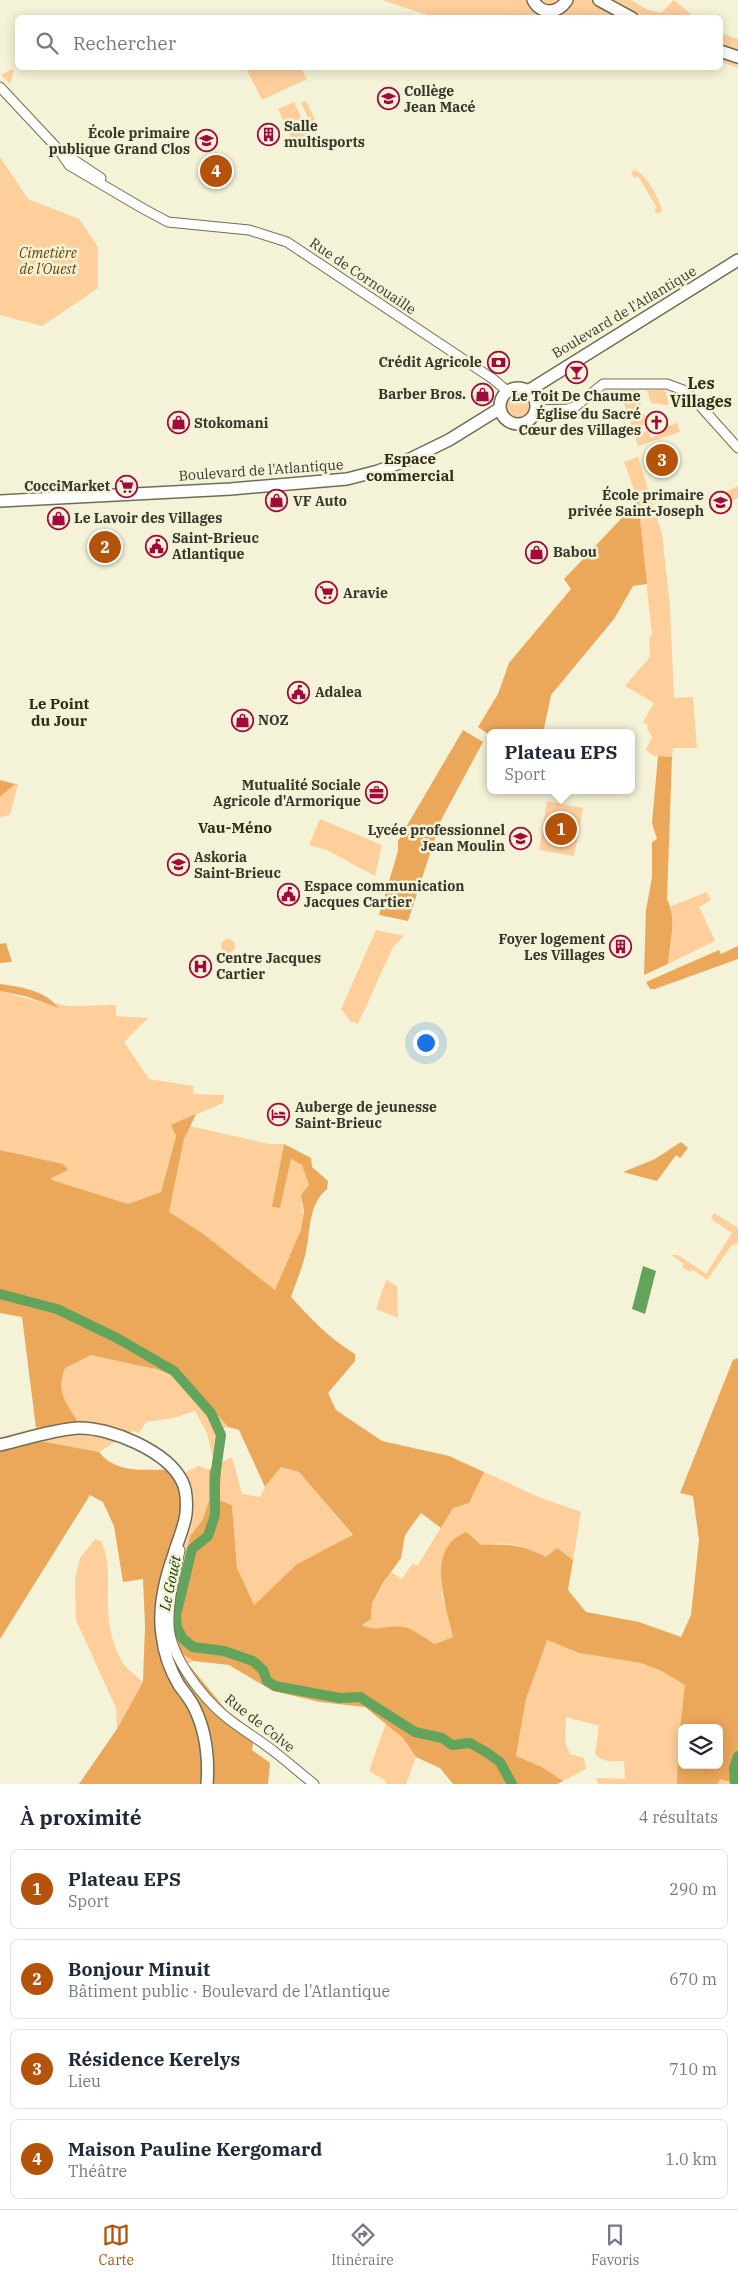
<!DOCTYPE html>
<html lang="fr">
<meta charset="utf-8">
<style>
body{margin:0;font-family:"IBM Plex Serif",serif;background:#f2f2f3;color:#1f2937}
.controls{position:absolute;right:15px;bottom:15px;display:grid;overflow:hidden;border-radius:8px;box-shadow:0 2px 12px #0003}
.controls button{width:45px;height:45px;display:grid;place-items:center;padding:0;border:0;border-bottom:1px solid #e0e1e3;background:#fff;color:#1f2937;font:25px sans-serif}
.you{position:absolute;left:425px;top:1042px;width:18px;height:18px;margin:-12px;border:4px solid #fff;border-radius:50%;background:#1a73e8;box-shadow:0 0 0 8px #1a73e833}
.badge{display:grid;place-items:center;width:32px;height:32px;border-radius:50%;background:#b45309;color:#fff;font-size:16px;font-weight:700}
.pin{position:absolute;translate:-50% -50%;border:2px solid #fff;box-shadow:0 1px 5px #0006}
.popup{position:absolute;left:487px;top:729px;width:148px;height:65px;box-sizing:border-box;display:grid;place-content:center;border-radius:8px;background:#fff;filter:drop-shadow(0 1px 4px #0005);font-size:16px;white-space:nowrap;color:#747a83}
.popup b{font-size:19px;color:#1f2937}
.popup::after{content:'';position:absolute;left:50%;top:100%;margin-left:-10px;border:10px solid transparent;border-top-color:#fff}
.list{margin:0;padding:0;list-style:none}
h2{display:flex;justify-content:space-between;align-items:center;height:65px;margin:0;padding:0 20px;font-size:21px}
h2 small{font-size:16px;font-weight:400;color:#747a83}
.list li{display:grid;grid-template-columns:32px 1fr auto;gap:15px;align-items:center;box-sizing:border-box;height:80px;margin:0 10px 10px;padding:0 10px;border:1px solid #e0e1e3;border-radius:8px}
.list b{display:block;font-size:19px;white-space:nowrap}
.list p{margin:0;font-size:16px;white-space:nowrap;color:#747a83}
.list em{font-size:16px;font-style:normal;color:#747a83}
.icon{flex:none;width:28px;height:28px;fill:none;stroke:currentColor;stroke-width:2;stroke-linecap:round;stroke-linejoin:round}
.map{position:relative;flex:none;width:738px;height:1784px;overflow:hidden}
.search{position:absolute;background:#fff;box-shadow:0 2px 12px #0003;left:15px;right:15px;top:15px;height:55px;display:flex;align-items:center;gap:12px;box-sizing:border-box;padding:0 18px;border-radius:8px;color:#747a83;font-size:19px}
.sheet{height:425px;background:#fff}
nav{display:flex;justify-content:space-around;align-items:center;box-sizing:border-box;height:70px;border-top:1px solid #e0e1e3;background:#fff;font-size:14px;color:#747a83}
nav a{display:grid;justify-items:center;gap:2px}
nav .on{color:#b45309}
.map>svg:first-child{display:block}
</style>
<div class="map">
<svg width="738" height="1784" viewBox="0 0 738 1784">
<rect width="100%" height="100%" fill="#f4f3d7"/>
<path fill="#fece9b" d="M382 0H631L648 10 661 13 674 0 694 17H433Z
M720 33 738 39V68L721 62Z
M246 68H301L307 79 262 100Z
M12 69 14 71 10 84 1 75Z
M306 101 318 126 313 128 301 103Z
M294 102 309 134 293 141 278 109Z
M0 157 28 199 79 219 98 247V288L42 326 0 315Z
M635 170C649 177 656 195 662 209L661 212 657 214 654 210 657 208 638 176 634 178 631 172Z
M620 390H636L641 406 640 411 628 416Z
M647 390H665L669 405 651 403Z
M504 406a14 14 0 1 1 28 0a14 14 0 1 1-28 0Z
M640 413 644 414 647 424 639 427 642 433 648 431 651 438 663 433 661 426 668 424 669 426 677 423 680 432 638 446 629 418Z
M638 457 662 534 670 607 674 698 693 697 697 748H673L672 757 654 756 646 750 652 737 647 728 648 725 643 722 654 703 625 686 650 657 649 637 652 636 638 501 624 462Z
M738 486V498L724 505 719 495Z
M15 784H18L10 815 0 817V797Z
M547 801 583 808 574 856 539 850Z
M320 819 382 845 375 876 327 850 309 845Z
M707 892 711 900 699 907 715 941 668 964 672 938 671 906Z
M376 930 404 936 393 947 358 1024 350 1021 341 1009Z
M221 946a7 7 0 1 1 14 0a7 7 0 1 1-14 0Z
M0 991 58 1007 55 1003 68 1006 116 1005V1016L148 1018 124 1042 149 1079 193 1086V1094L224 1095 223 1103 172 1125 176 1135 161 1192 128 1204 52 1180 50 1178 63 1164 0 1150Z
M189 1126 269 1144H284L273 1207 280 1208 291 1159 302 1165 309 1185 301 1203C310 1230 287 1266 275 1290L202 1233 169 1212 184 1139Z
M714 1213 738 1228V1243L731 1246 707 1280 692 1269 690 1272 682 1267 684 1264 671 1255H678L706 1274 732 1233 711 1219Z
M386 1280 397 1286 398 1318 376 1309Z
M91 1355 137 1364 187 1381 228 1427 221 1429 224 1450 212 1455 207 1433 195 1411 173 1418 146 1422 139 1433 133 1431 99 1452 41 1441 0 1452V1437L36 1428 77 1422C66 1400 55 1393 65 1368Z
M232 1457 242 1494 260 1497 265 1487 281 1467 299 1472 353 1536 297 1564 254 1605 237 1568 232 1505 219 1500 222 1462Z
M199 1466 209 1470V1500L203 1519 190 1536 174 1609 182 1654 194 1661 168 1673 159 1650 156 1616 169 1470 182 1474Z
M484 1472 541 1498 581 1512 573 1560 557 1549 546 1557C507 1535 484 1544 443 1556L442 1597 449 1614 453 1637 435 1644C426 1639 414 1629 404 1627 386 1624 379 1633 362 1625L371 1619 372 1603 391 1572 402 1579 412 1564 418 1565 453 1508 469 1503Z
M95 1539 101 1541C109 1558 108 1573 108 1591 107 1616 110 1646 126 1667 130 1672 138 1677 143 1682L117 1729 116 1708 76 1620 75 1579 80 1558Z
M546 1640 579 1653 641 1663 662 1671 686 1685 678 1747 677 1784H598L596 1778 625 1779 624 1761C613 1761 603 1763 595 1754L599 1726 566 1717 565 1742 570 1754 584 1758 586 1769 563 1781 542 1767 516 1756 526 1699Z
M386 1723 403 1738 416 1757 406 1784H386V1781L369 1771Z
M738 1760V1784H718L719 1778 730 1782Z"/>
<path fill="#eba75a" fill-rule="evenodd" d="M638 501 647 584 633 586 614 619 551 695 543 733H491V736L478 727 498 694 509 663 571 589 564 579Z
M463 730 483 742 441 820 408 921 379 915 398 851V841Z
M658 756 672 757 667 899C677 919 670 942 668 964L644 975 646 910 652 877V842L657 839 652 823Z
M0 780 15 784 0 797Z
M6 943 12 962 0 963V944Z
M738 946V959L655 989H650L646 982 719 950 721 954Z
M0 984C22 987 44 990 59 1008L25 996 0 991Z
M196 1114 184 1139 169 1212 202 1233 275 1290 301 1230 304 1212 301 1195 309 1185 302 1165 291 1159 280 1208 272 1207 284 1144 311 1158 312 1167 328 1181 327 1189C308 1205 311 1229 306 1251 303 1267 296 1282 291 1297 310 1318 330 1339 355 1354V1361L328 1393 336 1410 382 1441 449 1456 484 1472 469 1503 453 1508 441 1528 421 1513 405 1535 401 1558 383 1583 372 1603 371 1619 362 1625C377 1633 388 1624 404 1627 414 1629 426 1639 435 1644L453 1637C448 1611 429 1562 453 1540 456 1537 462 1534 466 1532L481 1545C507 1544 522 1544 546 1557L557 1548 573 1560 568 1590 586 1612 639 1622 681 1637 691 1615 699 1540 693 1496 680 1493 733 1360 738 1358V1760L730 1782 720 1779 718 1784H677L678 1747 685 1685 662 1671 641 1663 579 1653 547 1640 526 1699 516 1756 542 1767 563 1781 557 1784H453L440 1768 416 1757 403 1738 365 1707 320 1702 273 1691 229 1665 194 1661 182 1654 173 1628 174 1609 190 1536 203 1519 209 1500V1470L222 1462 219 1500 232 1505 237 1568 254 1605 297 1564 353 1535 299 1472 281 1467 265 1487 239 1430 228 1427 187 1381 155 1369 91 1355 65 1368C56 1392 65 1401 78 1422L36 1428 22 1317 0 1313V1150L63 1164 68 1170 51 1178 52 1180 128 1204 161 1192 176 1136 171 1125ZM682 1728H719V1765H682Z
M681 1142 688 1148 680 1158 676 1155 657 1181 623 1172 655 1159Z
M40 1441 99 1452C116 1474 143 1469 169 1470L178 1487 181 1509 156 1616 159 1650 168 1672 189 1665 227 1711 255 1732 252 1750 270 1763 268 1784H79L117 1729 143 1682 145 1626 143 1579 123 1582 114 1526 103 1502 90 1495 0 1639V1452Z"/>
<path fill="#63a45c" d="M643 1266 656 1271 645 1314 632 1309Z"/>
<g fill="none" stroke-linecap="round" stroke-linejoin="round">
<path stroke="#63a45c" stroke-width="10" d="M0 1294 57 1309 117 1338 174 1371 211 1413 221 1435 215 1477V1515L208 1536 192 1549 176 1615 177 1628 183 1639 193 1647 224 1651 253 1661 263 1670 267 1681 275 1686 340 1698 360 1697 415 1732 442 1738 452 1745 470 1743 486 1752 500 1762 512 1784
M735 1784 734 1768 738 1756"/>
<defs>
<path id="minor" d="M0 87 58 149 69 165 142 208 168 222 249 230 287 242 493 379 507 391
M62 152 101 178
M536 410 568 409 576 406 603 384H667L683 390 694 399 738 448
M180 1550C175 1575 168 1600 169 1625 170 1657 203 1698 226 1717 242 1730 260 1740 276 1753 289 1763 301 1774 314 1784"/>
<path id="major" d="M533 0C541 15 558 14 567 0
M599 0 632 18
M720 51 738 57
M500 406a18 18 0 1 1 36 0a18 18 0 1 1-36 0Z
M528 391 738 260
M0 501 231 489 347 479 378 471 410 459 449 440 499 409
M0 1445C25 1439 52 1430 78 1428 110 1427 167 1451 182 1481 187 1491 187 1503 186 1514 184 1528 178 1540 174 1554 165 1579 158 1609 162 1635 164 1652 170 1670 179 1685 184 1692 190 1699 194 1707 206 1731 209 1757 207 1784"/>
</defs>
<use href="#minor" stroke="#6f6e55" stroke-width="11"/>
<use href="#major" stroke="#6f6e55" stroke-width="14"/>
<use href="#minor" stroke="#fff" stroke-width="9"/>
<use href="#major" stroke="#fff" stroke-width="11"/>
</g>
<defs>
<symbol id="school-ring" viewBox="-11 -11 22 22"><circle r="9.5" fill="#f4f3d7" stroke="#a4093d" stroke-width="1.5"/><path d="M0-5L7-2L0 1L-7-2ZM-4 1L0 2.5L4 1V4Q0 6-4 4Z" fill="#a4093d"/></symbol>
<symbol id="building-ring" viewBox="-11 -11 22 22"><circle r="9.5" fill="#f4f3d7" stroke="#a4093d" stroke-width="1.5"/><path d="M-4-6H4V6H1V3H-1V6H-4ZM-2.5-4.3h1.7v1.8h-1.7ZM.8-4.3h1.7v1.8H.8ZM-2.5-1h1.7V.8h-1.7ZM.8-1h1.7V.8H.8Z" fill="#a4093d"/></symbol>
<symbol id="bank-ring" viewBox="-11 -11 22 22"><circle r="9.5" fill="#f4f3d7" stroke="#a4093d" stroke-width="1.5"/><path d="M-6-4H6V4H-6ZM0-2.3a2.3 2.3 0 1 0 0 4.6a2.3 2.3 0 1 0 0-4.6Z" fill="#a4093d"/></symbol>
<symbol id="bar-ring" viewBox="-11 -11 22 22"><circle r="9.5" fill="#f4f3d7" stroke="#a4093d" stroke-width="1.5"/><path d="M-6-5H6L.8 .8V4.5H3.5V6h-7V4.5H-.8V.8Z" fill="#a4093d"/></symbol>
<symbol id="shop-ring" viewBox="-11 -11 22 22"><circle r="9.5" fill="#f4f3d7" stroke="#a4093d" stroke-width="1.5"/><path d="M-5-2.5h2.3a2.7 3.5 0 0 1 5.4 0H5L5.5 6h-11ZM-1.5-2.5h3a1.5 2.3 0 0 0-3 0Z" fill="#a4093d"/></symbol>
<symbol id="church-ring" viewBox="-11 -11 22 22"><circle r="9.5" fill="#f4f3d7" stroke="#a4093d" stroke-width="1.5"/><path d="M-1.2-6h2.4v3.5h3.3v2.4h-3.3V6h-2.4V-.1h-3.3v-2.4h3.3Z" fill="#a4093d"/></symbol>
<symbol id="supermarket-ring" viewBox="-11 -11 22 22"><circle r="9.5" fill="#f4f3d7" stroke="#a4093d" stroke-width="1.5"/><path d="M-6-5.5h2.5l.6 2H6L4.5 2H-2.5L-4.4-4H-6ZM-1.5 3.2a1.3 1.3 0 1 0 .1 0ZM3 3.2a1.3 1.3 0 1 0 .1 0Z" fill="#a4093d"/></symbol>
<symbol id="civic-ring" viewBox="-11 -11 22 22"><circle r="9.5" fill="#f4f3d7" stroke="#a4093d" stroke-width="1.5"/><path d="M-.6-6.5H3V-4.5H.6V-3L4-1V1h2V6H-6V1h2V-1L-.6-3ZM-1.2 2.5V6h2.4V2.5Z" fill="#a4093d"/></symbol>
<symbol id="office-ring" viewBox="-11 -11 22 22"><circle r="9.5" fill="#f4f3d7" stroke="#a4093d" stroke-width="1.5"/><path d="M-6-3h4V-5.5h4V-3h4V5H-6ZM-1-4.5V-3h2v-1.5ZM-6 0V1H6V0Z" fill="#a4093d"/></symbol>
<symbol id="university-ring" viewBox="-11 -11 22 22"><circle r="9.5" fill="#f4f3d7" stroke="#a4093d" stroke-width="1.5"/><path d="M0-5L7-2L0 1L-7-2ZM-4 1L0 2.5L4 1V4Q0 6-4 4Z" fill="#a4093d"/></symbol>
<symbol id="hospital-ring" viewBox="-11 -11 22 22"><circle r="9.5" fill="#f4f3d7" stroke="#a4093d" stroke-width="1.5"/><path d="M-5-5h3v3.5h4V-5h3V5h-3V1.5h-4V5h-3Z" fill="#a4093d"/></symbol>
<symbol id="hotel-ring" viewBox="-11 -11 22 22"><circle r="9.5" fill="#f4f3d7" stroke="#a4093d" stroke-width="1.5"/><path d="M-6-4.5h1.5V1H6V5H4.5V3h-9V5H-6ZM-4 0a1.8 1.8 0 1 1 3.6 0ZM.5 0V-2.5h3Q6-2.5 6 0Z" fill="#a4093d"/></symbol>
</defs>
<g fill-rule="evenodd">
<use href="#school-ring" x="376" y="86" width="25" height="25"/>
<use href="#building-ring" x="256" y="122" width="25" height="25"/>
<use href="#school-ring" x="194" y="128" width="25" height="25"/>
<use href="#bank-ring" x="486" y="350" width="25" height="25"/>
<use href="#bar-ring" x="564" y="360" width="25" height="25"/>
<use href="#shop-ring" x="470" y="382" width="25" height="25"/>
<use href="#church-ring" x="644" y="410" width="25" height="25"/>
<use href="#shop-ring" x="166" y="410" width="25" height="25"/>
<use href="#supermarket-ring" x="114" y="474" width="25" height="25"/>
<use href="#shop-ring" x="264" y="488" width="25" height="25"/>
<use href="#school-ring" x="708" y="490" width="25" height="25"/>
<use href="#shop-ring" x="46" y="506" width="25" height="25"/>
<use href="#civic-ring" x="144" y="534" width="25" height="25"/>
<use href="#shop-ring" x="524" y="540" width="25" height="25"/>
<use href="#supermarket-ring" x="314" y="580" width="25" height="25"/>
<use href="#civic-ring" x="286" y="680" width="25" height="25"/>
<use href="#shop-ring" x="230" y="708" width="25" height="25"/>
<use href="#office-ring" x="364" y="780" width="25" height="25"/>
<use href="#school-ring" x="508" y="826" width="25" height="25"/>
<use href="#university-ring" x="166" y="852" width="25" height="25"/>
<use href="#civic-ring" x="276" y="882" width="25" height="25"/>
<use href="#building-ring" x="608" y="934" width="25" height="25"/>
<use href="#hospital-ring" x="188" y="954" width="25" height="25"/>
<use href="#hotel-ring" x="266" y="1102" width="25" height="25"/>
</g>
<g text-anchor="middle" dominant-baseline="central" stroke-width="5" stroke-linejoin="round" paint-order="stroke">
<g font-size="14" font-weight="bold" fill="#38372c" stroke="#f4f3d7" text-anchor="start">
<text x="404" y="91">Collège<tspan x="404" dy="16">Jean Macé</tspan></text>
<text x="284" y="126">Salle<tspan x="284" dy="16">multisports</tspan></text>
<text x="190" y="133" text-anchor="end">École primaire<tspan x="190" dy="16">publique Grand Clos</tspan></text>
<text x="482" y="362" text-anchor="end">Crédit Agricole</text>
<text x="466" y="394" text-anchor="end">Barber Bros.</text>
<text x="576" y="396" text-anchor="middle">Le Toit De Chaume</text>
<text x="641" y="414" text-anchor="end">Église du Sacré<tspan x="641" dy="16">Cœur des Villages</tspan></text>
<text x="194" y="423">Stokomani</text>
<text x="110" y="486" text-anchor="end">CocciMarket</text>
<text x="704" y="495" text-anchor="end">École primaire<tspan x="704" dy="16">privée Saint-Joseph</tspan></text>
<text x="293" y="501">VF Auto</text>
<text x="74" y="518">Le Lavoir des Villages</text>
<text x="172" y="538">Saint-Brieuc<tspan x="172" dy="16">Atlantique</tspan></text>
<text x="553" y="552">Babou</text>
<text x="343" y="593">Aravie</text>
<text x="315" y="692">Adalea</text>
<text x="258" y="720">NOZ</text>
<text x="361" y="785" text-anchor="end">Mutualité Sociale<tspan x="361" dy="16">Agricole d'Armorique</tspan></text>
<text x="505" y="830" text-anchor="end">Lycée professionnel<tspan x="505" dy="16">Jean Moulin</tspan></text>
<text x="194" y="857">Askoria<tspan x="194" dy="16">Saint-Brieuc</tspan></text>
<text x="304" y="886">Espace communication<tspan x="304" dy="16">Jacques Cartier</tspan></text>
<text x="605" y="939" text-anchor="end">Foyer logement<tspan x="605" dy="16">Les Villages</tspan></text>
<text x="216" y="958">Centre Jacques<tspan x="216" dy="16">Cartier</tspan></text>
<text x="295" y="1107">Auberge de jeunesse<tspan x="295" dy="16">Saint-Brieuc</tspan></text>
</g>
<g font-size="14" font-style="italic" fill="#6e4202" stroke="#f4f3d7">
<text x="48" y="253">Cimetière<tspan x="48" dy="16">de l'Ouest</tspan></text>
</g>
<g font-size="14" fill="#38372c" stroke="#f4f3d7">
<text transform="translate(363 276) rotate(34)">Rue de Cornouaille</text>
<text transform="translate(624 312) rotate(-31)">Boulevard de l'Atlantique</text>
<text transform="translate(261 470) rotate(-4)">Boulevard de l'Atlantique</text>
<text transform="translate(260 1723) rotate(38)">Rue de Colve</text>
</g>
<g font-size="15" font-weight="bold" fill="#2f2d17" stroke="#f4f3d7">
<text x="410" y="458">Espace<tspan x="410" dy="17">commercial</tspan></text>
<text x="59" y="703">Le Point<tspan x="59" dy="17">du Jour</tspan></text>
<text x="235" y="827">Vau-Méno</text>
</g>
<g font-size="15" font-style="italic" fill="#073604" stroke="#f4f3d7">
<text transform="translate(170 1583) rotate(-78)">Le Gouët</text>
</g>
<g font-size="16" font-weight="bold" fill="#2f2d17" stroke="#f4f3d7">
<text x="701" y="383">Les<tspan x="701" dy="18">Villages</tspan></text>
</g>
</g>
</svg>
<div class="controls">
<button><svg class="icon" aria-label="layers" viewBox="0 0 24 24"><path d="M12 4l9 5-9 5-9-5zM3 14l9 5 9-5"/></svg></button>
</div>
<div class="you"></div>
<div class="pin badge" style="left:561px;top:829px">1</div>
<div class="popup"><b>Plateau EPS</b>Sport</div>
<div class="pin badge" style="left:105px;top:547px">2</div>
<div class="pin badge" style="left:662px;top:460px">3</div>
<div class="pin badge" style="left:216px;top:171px">4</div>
<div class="search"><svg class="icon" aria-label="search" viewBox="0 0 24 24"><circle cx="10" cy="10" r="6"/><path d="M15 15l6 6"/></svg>Rechercher</div>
</div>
<section class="sheet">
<h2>À proximité<small>4 résultats</small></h2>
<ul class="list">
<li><span class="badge">1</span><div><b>Plateau EPS</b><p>Sport</p></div><em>290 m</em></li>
<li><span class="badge">2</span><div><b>Bonjour Minuit</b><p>Bâtiment public · Boulevard de l'Atlantique</p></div><em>670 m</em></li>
<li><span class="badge">3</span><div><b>Résidence Kerelys</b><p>Lieu</p></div><em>710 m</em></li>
<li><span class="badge">4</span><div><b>Maison Pauline Kergomard</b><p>Théâtre</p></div><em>1.0 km</em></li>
</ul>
</section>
<nav>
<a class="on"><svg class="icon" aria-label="map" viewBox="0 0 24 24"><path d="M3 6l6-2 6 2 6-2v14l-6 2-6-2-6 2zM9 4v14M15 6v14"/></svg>Carte</a>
<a><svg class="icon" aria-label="directions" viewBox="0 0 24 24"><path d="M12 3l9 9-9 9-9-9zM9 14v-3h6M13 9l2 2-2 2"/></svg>Itinéraire</a>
<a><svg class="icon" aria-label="saved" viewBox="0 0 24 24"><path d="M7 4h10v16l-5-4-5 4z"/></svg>Favoris</a>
</nav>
